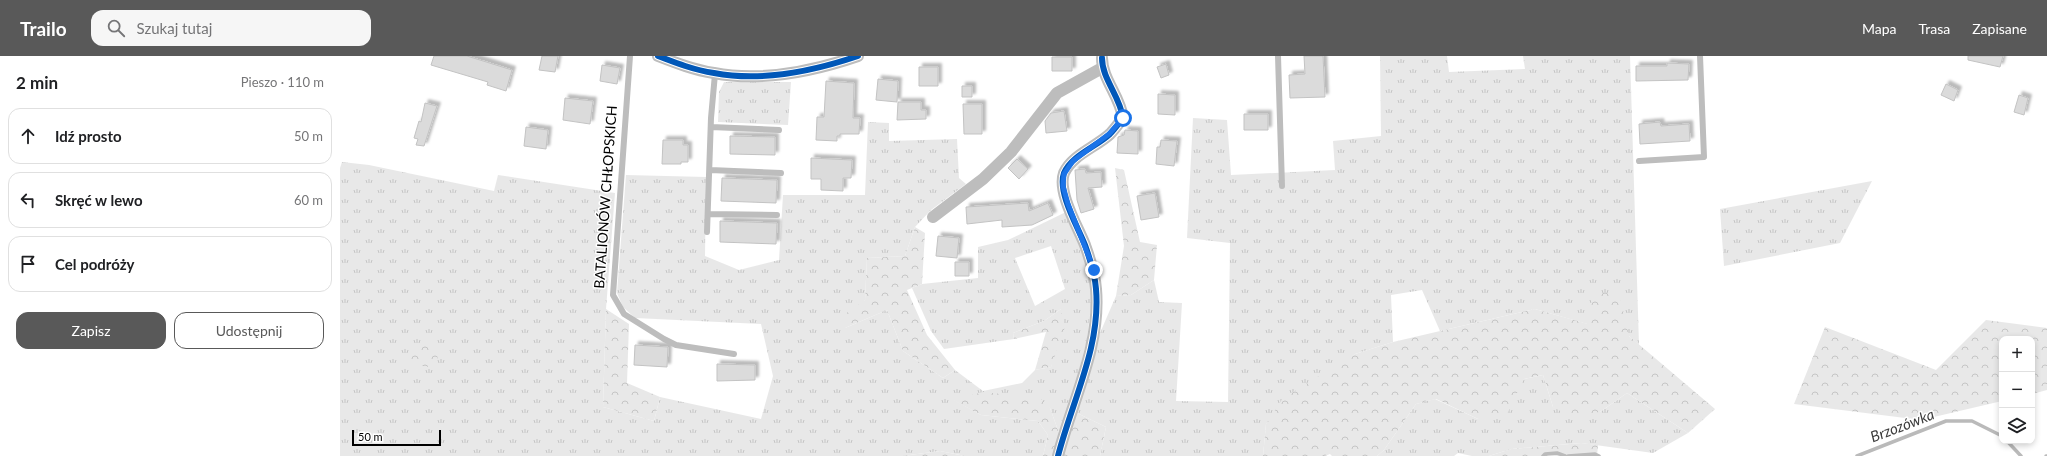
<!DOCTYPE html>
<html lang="pl">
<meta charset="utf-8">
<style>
body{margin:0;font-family:Lato,sans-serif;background:#f6f6f6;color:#202124}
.controls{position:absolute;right:12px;bottom:12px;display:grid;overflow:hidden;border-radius:8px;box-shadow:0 2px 6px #0003}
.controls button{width:36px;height:36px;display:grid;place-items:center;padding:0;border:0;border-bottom:1px solid #e0e0e0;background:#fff;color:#202124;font:20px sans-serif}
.scale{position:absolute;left:12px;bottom:10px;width:89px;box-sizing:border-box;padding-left:4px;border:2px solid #000;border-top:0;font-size:11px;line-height:14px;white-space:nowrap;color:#000;-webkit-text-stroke:3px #fff;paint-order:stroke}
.stop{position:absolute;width:12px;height:12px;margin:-9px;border:3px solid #1a73e8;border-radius:50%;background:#fff}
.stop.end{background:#1a73e8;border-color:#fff;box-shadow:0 1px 4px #0008}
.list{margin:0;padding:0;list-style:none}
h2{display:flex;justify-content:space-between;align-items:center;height:52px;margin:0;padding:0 16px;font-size:17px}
h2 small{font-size:13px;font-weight:400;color:#757577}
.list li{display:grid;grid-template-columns:26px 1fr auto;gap:12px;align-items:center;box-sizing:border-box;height:56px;margin:0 8px 8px;padding:0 8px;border:1px solid #e0e0e0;border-radius:12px}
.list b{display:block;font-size:15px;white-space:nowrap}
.list em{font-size:13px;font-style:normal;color:#757577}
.actions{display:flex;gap:8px;padding:12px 16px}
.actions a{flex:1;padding:9px 0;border:1px solid #595959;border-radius:12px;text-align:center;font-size:14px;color:#595959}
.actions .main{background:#595959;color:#fff}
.icon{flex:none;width:22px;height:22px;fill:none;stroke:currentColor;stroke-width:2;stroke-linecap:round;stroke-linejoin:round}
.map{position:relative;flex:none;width:1707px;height:400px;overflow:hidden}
header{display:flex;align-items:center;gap:24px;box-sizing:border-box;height:56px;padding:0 20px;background:#595959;color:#fff}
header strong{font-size:19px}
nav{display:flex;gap:22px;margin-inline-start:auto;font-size:14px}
.search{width:280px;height:36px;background:#f6f6f6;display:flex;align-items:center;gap:10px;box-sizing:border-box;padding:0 14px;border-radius:12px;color:#757577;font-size:15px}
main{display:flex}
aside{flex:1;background:#fff}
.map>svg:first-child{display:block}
</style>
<header>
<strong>Trailo</strong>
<div class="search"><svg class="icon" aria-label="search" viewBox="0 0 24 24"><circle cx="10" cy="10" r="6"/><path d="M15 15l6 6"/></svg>Szukaj tutaj</div>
<nav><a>Mapa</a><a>Trasa</a><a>Zapisane</a></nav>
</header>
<main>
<aside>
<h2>2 min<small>Pieszo · 110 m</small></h2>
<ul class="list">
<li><svg class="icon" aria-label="ahead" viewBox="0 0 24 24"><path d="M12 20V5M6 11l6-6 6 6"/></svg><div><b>Idź prosto</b></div><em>50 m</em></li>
<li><svg class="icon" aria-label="left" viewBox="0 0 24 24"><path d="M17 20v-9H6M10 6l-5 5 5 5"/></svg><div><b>Skręć w lewo</b></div><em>60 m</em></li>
<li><svg class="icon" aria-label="arrive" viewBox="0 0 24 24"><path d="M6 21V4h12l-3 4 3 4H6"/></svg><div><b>Cel podróży</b></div></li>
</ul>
<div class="actions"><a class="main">Zapisz</a><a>Udostępnij</a></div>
</aside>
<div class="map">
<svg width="1707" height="400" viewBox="0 0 1707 400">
<defs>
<pattern id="grass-tufts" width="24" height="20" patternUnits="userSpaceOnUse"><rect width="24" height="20" fill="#e8e8e8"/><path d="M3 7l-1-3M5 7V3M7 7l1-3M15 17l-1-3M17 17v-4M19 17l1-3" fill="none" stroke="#c5c5c5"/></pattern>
<pattern id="forest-crowns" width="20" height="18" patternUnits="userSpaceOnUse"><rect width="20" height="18" fill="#e8e8e8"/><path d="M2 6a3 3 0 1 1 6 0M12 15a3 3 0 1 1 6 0" fill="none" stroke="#c5c5c5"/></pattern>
<filter id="shadow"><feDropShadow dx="3.5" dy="-3.5" stdDeviation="1" flood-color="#0004"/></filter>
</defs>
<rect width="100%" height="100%" fill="#fff"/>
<path fill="url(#grass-tufts)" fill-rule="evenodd" d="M1040 0H1107L1109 16 1185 13 1183 0H1290L1299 289 1289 280 1195 253 1100 275 1082 234 1051 239 1053 286 1015 298 926 368 923 400H760L766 371 737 357 760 277 776 240 791 239 814 224 819 246 842 247 836 345 888 346 890 187 847 182 853 62 887 64 891 119 995 114 993 85 1041 80Z
M384 26H451L448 69 378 66 379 36Z
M528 66 549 67V85L617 83 619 122 626 128 591 154 575 171 565 200 527 202 525 244 505 272 547 254 563 295 603 322 615 314 643 335 682 327 695 314 711 311 721 253 704 265 673 277 674 283 604 293 591 275 572 232 582 228 638 222V191L668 184 726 156 741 191 753 233 747 284 735 330 719 377 710 352 614 344 641 359 698 365 708 379 703 400H625L600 395 562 400H0V112L2 106 29 109 154 135 158 119 275 137 266 253 263 351 314 365 320 341 421 363 433 320 421 268 295 262 283 251 277 237 286 119 366 121 365 200 399 214 439 204 443 139H525ZM711 190 725 233 695 250 675 202Z
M1532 125 1500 187 1384 210 1380 153Z
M1203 319 1213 351 1260 356 1287 337 1348 377 1313 397 1241 387 1171 393 1149 400H1132L1118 397 1114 400H1037L1044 394 1076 348 1095 343 1138 363 1184 323Z"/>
<path fill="url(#forest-crowns)" d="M775 112 784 114 800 186 817 189 814 224 791 239 776 240 784 190Z
M575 171 585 177 582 228 567 234 587 279 615 314 603 322 563 295 547 254 505 272 501 261 525 244 527 202 565 200Z
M1253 237H1279L1289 280 1375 353 1348 377 1287 337 1260 356 1230 360 1213 351 1203 319 1184 323 1167 358 1138 363 1096 343 1076 348 1044 394 1037 400H992L990 398 985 400H923L926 368 943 342 1015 298 1053 286 1195 253 1248 268Z
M266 253 289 268 287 327 320 341 314 365 263 351Z
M721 253 725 271 711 311 695 314 706 276 674 283 673 277 704 265Z
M1646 264 1707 272V334L1692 338V283H1662V345L1581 364 1454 348 1485 271 1596 314Z
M72 287 99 291 96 312 69 308Z
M643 336 700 342 710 352 719 377 737 357 766 371 760 400H703L708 379 698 365 641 359 613 344Z
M1241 387 1258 389 1257 400H1149L1171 393Z
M600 395 625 400H562Z"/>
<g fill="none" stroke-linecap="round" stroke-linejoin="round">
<path stroke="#bababa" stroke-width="3.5" d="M1667 385 1681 400
M1203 400 1205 398 1217 397 1225 400
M1228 400 1255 398 1259 400
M1517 400 1606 365H1632L1662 380
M1706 400H1707"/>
</g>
<path fill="#dbdbdb" stroke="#c3c3c3" filter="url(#shadow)" d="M94 0H127L172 14 166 35 147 29 148 26 91 9Z
M202 0H218L215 16 199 14Z
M964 0H983L985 41 950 42 949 19 965 18Z
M1628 0H1663L1660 11 1628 4Z
M712 1H732V15H712Z
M1327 7 1349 8 1348 24 1296 25V10H1327Z
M826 8 829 19 821 22 817 11Z
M262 9 280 12 277 28 260 25Z
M579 11H598V30H579Z
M538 23 558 25 557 46 536 44Z
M486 25 514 27 513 62H520L519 78H500V80H497V85L476 84 477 61H484Z
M1606 28 1618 34 1614 45 1601 39Z
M622 30H632V41H622Z
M818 38 835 39V59L818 58Z
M1679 39 1688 42 1684 59 1674 56Z
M225 42 253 45 250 68 223 64Z
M558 46H581V54H586V63L557 64Z
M85 47 97 50 84 90 76 89 78 83 74 82 79 65 81 66Z
M623 48H642V78H624Z
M724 55 727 75 706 77 705 65 711 57Z
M904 58H928V74H904Z
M1320 66 1321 70 1349 68 1350 85 1300 88 1299 68Z
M186 71 208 74 206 93 184 90Z
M785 74 798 75V98L777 97 778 81 784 79Z
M390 80 435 81V99L390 98Z
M323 84H343V89H348V106H341V108H322Z
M821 84 837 85 834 110 816 108 817 91H820Z
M471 102 512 104 511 122H503V135L481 134V123H471Z
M677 103 688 113 679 123 668 112Z
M745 113 746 117 761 116 762 131 748 132 754 153 741 157 737 144 735 114Z
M382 122 437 124 436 147 381 145Z
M815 137 819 161 801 164 797 140Z
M688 147 689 155 708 147 713 159 692 169 662 171V164L627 168 626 151Z
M380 165 437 167 436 188 380 186Z
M598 180 619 182 617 202 596 200Z
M615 206H629V220H615Z
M295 289 328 291 327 311 294 309Z
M377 308 415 309V324L377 325Z"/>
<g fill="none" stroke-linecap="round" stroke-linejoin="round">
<path stroke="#bdbdbd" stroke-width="6" d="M290 0 273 239 284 258 324 283 336 289 394 298
M938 0 942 130
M371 71 439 74
M1299 105 1364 101 1360 0
M370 114 441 117
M368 158 437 159
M367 176 371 62 375 18"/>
<path stroke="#bdbdbd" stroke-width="12" d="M318 0C336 7 354 14 374 17 421 26 474 15 518 0
M593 161 643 123 671 96 717 37 762 12
M718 400C732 345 761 291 756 233 755 218 750 203 745 189 738 171 717 136 724 117 732 99 756 91 770 78 775 73 779 67 783 62 780 40 762 23 762 2"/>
<defs>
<path id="cycleway" d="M318 0C336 7 354 14 374 17 421 26 474 15 518 0
M718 400C732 345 761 291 756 233 755 218 750 203 745 189 738 171 717 136 724 117 732 99 756 91 770 78 775 73 779 67 783 62 780 40 762 23 762 2"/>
</defs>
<use href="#cycleway" stroke="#fff" stroke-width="8"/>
<use href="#cycleway" stroke="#0057b8" stroke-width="6"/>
</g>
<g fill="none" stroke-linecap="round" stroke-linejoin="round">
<path stroke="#1a73e8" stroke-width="5" d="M754 214 728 148 723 130 724 118 733 105 769 78 783 62"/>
</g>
<g text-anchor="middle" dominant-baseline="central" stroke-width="3" stroke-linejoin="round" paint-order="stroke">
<g font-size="14" fill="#000" stroke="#fff">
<text transform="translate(265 141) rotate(-86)">BATALIONÓW CHŁOPSKICH</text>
</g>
<g font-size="15" font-style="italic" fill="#3d3d3d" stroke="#fff">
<text transform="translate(1562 369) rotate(-21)">Brzozówka</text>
</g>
</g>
</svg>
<div class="controls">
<button>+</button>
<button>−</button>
<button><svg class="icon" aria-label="layers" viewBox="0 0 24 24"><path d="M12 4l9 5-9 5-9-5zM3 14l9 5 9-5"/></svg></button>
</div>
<div class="scale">50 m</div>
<div class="stop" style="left:783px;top:62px"></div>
<div class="stop end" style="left:754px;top:214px"></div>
</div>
</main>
